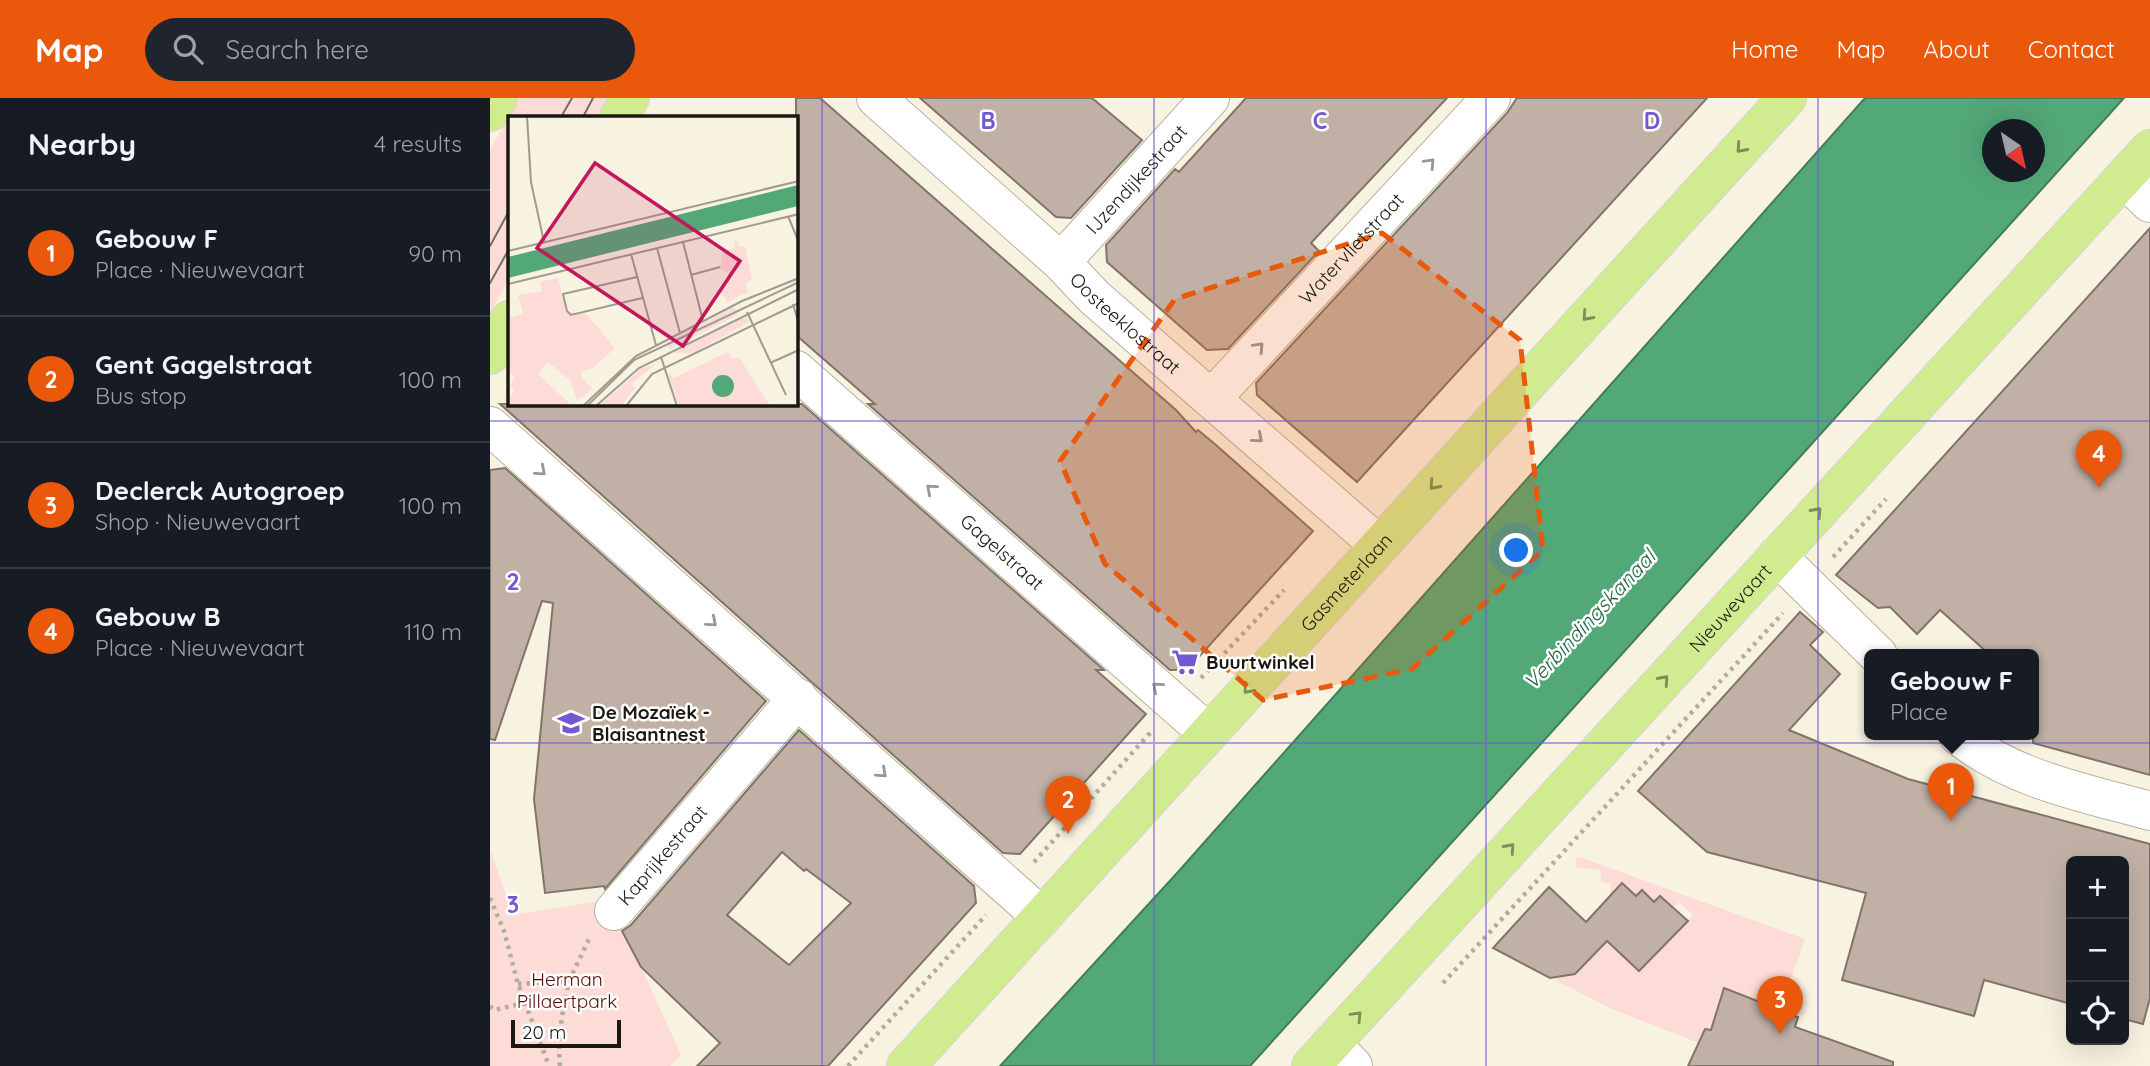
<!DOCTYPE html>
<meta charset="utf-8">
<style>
body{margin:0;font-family:Quicksand,sans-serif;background:#20242c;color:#f1f3f6}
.controls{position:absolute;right:21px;bottom:21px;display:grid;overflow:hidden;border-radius:10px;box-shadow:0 7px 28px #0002}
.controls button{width:63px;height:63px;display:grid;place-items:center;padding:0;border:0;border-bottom:2px solid #363941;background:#171b24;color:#f1f3f6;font:35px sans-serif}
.compass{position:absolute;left:1492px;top:21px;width:63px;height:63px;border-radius:50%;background:#171b24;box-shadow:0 7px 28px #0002;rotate:146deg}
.scale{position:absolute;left:21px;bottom:18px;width:110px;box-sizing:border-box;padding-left:7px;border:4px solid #1a1811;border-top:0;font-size:19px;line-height:24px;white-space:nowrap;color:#1a1811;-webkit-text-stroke:5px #fff;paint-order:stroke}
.you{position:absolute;left:1027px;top:453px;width:24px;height:24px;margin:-18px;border:5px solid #fff;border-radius:50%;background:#1a73e8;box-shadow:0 0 0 10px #1a73e833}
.badge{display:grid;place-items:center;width:46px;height:46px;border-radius:50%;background:#ea580c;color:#fff;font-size:23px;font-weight:700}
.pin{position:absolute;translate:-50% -58px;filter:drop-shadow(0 2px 4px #0008)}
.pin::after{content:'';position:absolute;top:37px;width:24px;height:21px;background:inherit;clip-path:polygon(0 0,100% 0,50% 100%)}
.popup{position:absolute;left:1374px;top:551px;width:175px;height:91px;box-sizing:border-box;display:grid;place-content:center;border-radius:10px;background:#171b24;filter:drop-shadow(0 2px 5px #0005);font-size:23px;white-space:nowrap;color:#9ea1a6}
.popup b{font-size:26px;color:#f1f3f6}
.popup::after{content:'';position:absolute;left:50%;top:100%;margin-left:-14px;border:14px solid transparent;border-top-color:#171b24}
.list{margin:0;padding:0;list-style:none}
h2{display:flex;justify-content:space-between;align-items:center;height:91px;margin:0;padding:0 28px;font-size:30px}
h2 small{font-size:23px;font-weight:400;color:#9ea1a6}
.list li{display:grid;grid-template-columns:46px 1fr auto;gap:21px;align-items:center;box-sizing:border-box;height:126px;padding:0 28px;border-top:2px solid #363941}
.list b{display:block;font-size:26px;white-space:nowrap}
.list p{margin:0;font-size:23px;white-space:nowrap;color:#9ea1a6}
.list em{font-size:23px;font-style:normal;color:#9ea1a6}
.icon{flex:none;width:38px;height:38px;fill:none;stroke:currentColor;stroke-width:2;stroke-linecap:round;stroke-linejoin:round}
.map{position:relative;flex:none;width:1660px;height:968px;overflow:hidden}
header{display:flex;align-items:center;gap:42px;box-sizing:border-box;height:98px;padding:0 35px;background:#ea580c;color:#fff}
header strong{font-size:33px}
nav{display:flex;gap:38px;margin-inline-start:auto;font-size:24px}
.search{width:490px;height:63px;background:#20242c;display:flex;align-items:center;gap:18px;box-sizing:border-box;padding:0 24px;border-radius:38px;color:#9ea1a6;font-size:26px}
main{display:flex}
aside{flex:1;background:#171b24}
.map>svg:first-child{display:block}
</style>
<header>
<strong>Map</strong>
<div class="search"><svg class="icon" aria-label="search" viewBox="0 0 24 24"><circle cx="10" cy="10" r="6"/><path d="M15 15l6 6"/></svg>Search here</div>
<nav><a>Home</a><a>Map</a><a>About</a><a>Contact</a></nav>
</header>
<main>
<aside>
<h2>Nearby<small>4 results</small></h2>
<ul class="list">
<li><span class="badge">1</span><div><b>Gebouw F</b><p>Place · Nieuwevaart</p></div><em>90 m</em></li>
<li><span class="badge">2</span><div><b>Gent Gagelstraat</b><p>Bus stop</p></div><em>100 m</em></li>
<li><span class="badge">3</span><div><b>Declerck Autogroep</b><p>Shop · Nieuwevaart</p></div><em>100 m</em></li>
<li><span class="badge">4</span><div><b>Gebouw B</b><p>Place · Nieuwevaart</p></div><em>110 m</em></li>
</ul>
</aside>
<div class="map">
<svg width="1660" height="968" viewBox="0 0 1660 968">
<rect width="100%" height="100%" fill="#f8f2e1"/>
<path fill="#fddbd6" d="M29 0H117L106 19H19V180L0 216V52Z
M0 751 23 817 116 802 151 869 191 957 180 968H0Z
M1087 758 1315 841 1290 912 1234 890 1222 933 1209 945 1120 910 1065 882 1073 874 1077 877 1085 876 1095 866 1094 858 1107 834 1149 873 1203 817 1189 804 1183 810 1170 798 1164 804 1152 792 1146 798 1133 785 1120 799 1121 785 1111 784V772L1085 769Z"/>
<path fill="#53a878" stroke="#427d59" stroke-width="2" fill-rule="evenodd" d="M1375 0H1634L760 968H510L688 774ZM1503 32H1545V74H1503Z"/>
<path fill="#c0b0a5" stroke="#827469" stroke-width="2" fill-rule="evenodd" d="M306 0H330L686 312 706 334 708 332 726 347 823 433 697 572H680L378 306H385L306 237Z
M430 0H602L652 42 581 120 566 119Z
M756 0H957L821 145 829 153 738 251 717 252 617 164 616 147 685 71 689 74Z
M1027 0H1217L867 384 767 297 766 285 1017 15Z
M1660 130V677L1543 645V557H1500L1450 512 1427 536 1400 509 1388 510 1346 477Z
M10 306H312L614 572H606L656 616 530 756 513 755Z
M15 370 276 603 115 791 114 788 55 795 44 701 63 505 52 503 5 642 0 641V372Z
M1310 514 1333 534 1320 547 1350 576 1299 632 1418 681 1660 746V900L1653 926 1634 921V763H1581V906L1494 882 1484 918 1352 882 1376 795 1217 754 1148 693Z
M309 632 484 788 486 805 338 968H207L230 945 151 869 132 833 141 827ZM292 754 314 773 316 771 361 805 299 867 237 817Z
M1132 785 1146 798 1152 792 1164 804 1170 798 1198 823 1149 873 1117 843 1085 876 1060 880 1003 850 1059 789 1096 824Z
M1234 890 1308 919 1305 929 1403 964V968H1198L1215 931 1221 932Z"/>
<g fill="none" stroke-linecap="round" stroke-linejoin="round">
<defs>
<g id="minor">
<path id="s1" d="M386 0 571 164 604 199 889 447"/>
<path d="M1634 80 1660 105"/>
<path id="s2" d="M571 164 720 0"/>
<path id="s3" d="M306 272 718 635"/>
<path id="s4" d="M723 299 1001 0"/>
<path d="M0 328 552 819"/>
<path d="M1287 458 1388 557"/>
<path d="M1468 637C1521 681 1595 695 1660 713"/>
<path id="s5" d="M124 813 308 600"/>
<path d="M841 946 863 968"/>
</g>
<g id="major">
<path d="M0 14 8 0"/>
<path d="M129 19 140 0"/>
<path d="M0 257 19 222"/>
<path id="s6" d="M416 968 1297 0"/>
<path id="s7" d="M821 968 1660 51"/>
</g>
</defs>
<use href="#minor" stroke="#b7b1a1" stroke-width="40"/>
<use href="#major" stroke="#d6d5d4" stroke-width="40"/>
<path stroke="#b2ad9f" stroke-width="4.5" stroke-dasharray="3.5 5" stroke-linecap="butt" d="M1343 459 1396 401
M711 580 794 492
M544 764 660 635
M0 800 14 833 28 886 59 968
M953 885 1293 515
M28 886 79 883 100 839
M0 908 4 912 35 905
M70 968C67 939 73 911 79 883
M358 968 496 817"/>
<use href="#minor" stroke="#fff" stroke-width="38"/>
<use href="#major" stroke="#d1eb91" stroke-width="38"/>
<path stroke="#716e63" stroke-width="2" d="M71 19 82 0
M93 19 103 0
M0 148 19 113
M0 185 19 151"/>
</g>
<defs><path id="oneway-chevron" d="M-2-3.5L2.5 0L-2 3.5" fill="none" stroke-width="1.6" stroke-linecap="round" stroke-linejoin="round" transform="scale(1.75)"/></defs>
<g stroke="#7f8c57">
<use href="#oneway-chevron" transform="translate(1251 50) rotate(132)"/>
<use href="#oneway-chevron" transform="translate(1097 218) rotate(132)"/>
<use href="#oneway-chevron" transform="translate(944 387) rotate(132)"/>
<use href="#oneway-chevron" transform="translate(1327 414) rotate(-48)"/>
<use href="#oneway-chevron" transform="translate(1174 582) rotate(-48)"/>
<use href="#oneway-chevron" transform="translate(758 591) rotate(132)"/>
<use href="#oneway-chevron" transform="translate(1020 750) rotate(-48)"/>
<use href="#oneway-chevron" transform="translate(867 918) rotate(-47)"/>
</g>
<g stroke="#989794">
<use href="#oneway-chevron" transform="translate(940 65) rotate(-47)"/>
<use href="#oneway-chevron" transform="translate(769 249) rotate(-47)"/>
<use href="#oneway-chevron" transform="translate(768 340) rotate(41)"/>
<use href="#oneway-chevron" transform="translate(51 373) rotate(41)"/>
<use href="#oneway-chevron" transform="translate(441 391) rotate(-139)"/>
<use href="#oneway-chevron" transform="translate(222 524) rotate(41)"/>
<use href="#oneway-chevron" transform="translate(667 589) rotate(-139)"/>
<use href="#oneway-chevron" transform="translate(392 675) rotate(42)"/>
</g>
<path fill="#e8590c" fill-opacity="0.2" stroke="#e8590c" stroke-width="5" stroke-dasharray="14 9" stroke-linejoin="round" d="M892 135 1030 242 1053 452 922 571 773 602 615 466 570 363 685 201Z"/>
<path fill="none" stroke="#7259d3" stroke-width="2" stroke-opacity="0.55" d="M332 0V968M664 0V968M996 0V968M1328 0V968M0 323H1660M0 645H1660"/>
<defs>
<symbol id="supermarket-bare" viewBox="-9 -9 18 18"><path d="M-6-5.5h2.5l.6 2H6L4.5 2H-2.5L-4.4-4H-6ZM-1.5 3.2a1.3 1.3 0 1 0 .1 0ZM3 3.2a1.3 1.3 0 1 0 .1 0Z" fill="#7259d3" stroke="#fff" stroke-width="2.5" paint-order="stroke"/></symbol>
<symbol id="school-bare" viewBox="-9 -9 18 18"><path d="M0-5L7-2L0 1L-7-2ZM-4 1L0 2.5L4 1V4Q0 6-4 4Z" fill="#7259d3" stroke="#fff" stroke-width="2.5" paint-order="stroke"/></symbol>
</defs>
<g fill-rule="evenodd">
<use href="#supermarket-bare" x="676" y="545" width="38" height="38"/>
<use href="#school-bare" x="62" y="606" width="38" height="38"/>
</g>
<g text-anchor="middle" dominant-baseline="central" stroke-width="5" stroke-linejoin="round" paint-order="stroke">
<g font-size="19" fill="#1a1811" stroke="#fff">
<text stroke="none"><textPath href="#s2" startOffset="112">IJzendijkestraat</textPath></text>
<text stroke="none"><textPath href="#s4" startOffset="203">Watervlietstraat</textPath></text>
<text stroke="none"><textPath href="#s1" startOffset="336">Oosteeklostraat</textPath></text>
<text stroke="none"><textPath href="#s3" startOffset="275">Gagelstraat</textPath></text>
<text stroke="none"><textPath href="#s6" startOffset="654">Gasmeterlaan</textPath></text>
<text stroke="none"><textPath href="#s7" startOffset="621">Nieuwevaart</textPath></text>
<text stroke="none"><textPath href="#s5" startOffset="74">Kaprijkestraat</textPath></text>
</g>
<g font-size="19" font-weight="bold" fill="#1a1811" stroke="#fff" text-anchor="start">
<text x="716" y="564">Buurtwinkel</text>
<text x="102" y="614">De Mozaïek -<tspan x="102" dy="22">Blaisantnest</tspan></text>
</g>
<g font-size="19" fill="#59080a" stroke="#fff">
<text x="77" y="881">Herman<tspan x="77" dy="22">Pillaertpark</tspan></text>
</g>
<g font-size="21" font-style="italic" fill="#276443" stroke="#fff">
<text transform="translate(1099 521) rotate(-47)">Verbindingskanaal</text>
</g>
</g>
<g transform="translate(18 18)">
<rect width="290" height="290" fill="#f8f2e1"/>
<path d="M229 119 231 131 237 130 244 164 237 168 240 176 219 186 213 176 221 157 212 153 215 135 227 132V121L230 131ZM50 162 58 196 78 198 107 232 85 252 74 255V262L84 273 69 285 63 265 40 246 30 258 64 290H0L6 273 2 269 7 262 0 255V202L15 198 10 179 34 175 32 166ZM226 191 229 199 162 233 158 227ZM237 200 241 206 185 237H165ZM220 236 224 243 231 241 262 290H171L160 257 166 262ZM148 248 123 268 127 272 113 290H91L134 252Z" fill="#fddbd6"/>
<path d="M290 69V90L0 162V141ZM204 270a11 11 0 1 1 22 0a11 11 0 1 1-22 0Z" fill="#53a878"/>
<path fill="none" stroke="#9f9b8e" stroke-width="2" d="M19 0 23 66 36 126M280 100 291 127M175 126 195 205M149 132 172 217M0 135 291 65M123 138 148 229M183 159 212 151M129 161 55 178 59 195 63 199 134 182M0 168 291 98M285 188 291 209M239 196 278 279M153 241 169 290M262 247 291 234M75 290 128 240 234 185 291 162M79 290 126 244 291 166M88 290 131 252 291 173M118 290 144 258 291 187"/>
<path fill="#c2185b" fill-opacity="0.15" stroke="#c2185b" stroke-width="3.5" d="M87 47 232 145 175 230 29 132Z"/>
<rect width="290" height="290" fill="none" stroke="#1a1811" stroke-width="3.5"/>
</g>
<g font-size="23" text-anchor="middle" font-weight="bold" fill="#7259d3" stroke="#fff" stroke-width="5" stroke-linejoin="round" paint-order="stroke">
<text x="498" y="31">B</text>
<text x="830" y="31">C</text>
<text x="1162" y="31">D</text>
<text x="23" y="492">2</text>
<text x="23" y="815">3</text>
</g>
</svg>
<div class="controls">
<button>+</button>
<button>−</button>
<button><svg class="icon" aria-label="locate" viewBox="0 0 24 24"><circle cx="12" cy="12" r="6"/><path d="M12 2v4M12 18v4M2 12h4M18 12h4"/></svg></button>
</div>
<svg class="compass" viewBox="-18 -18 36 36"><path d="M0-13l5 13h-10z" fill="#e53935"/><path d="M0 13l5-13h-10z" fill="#9ea1a6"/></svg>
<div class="scale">20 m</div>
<div class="you"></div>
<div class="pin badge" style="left:1461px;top:723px">1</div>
<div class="popup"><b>Gebouw F</b>Place</div>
<div class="pin badge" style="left:578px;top:736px">2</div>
<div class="pin badge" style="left:1290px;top:936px">3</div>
<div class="pin badge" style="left:1609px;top:390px">4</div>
</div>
</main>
